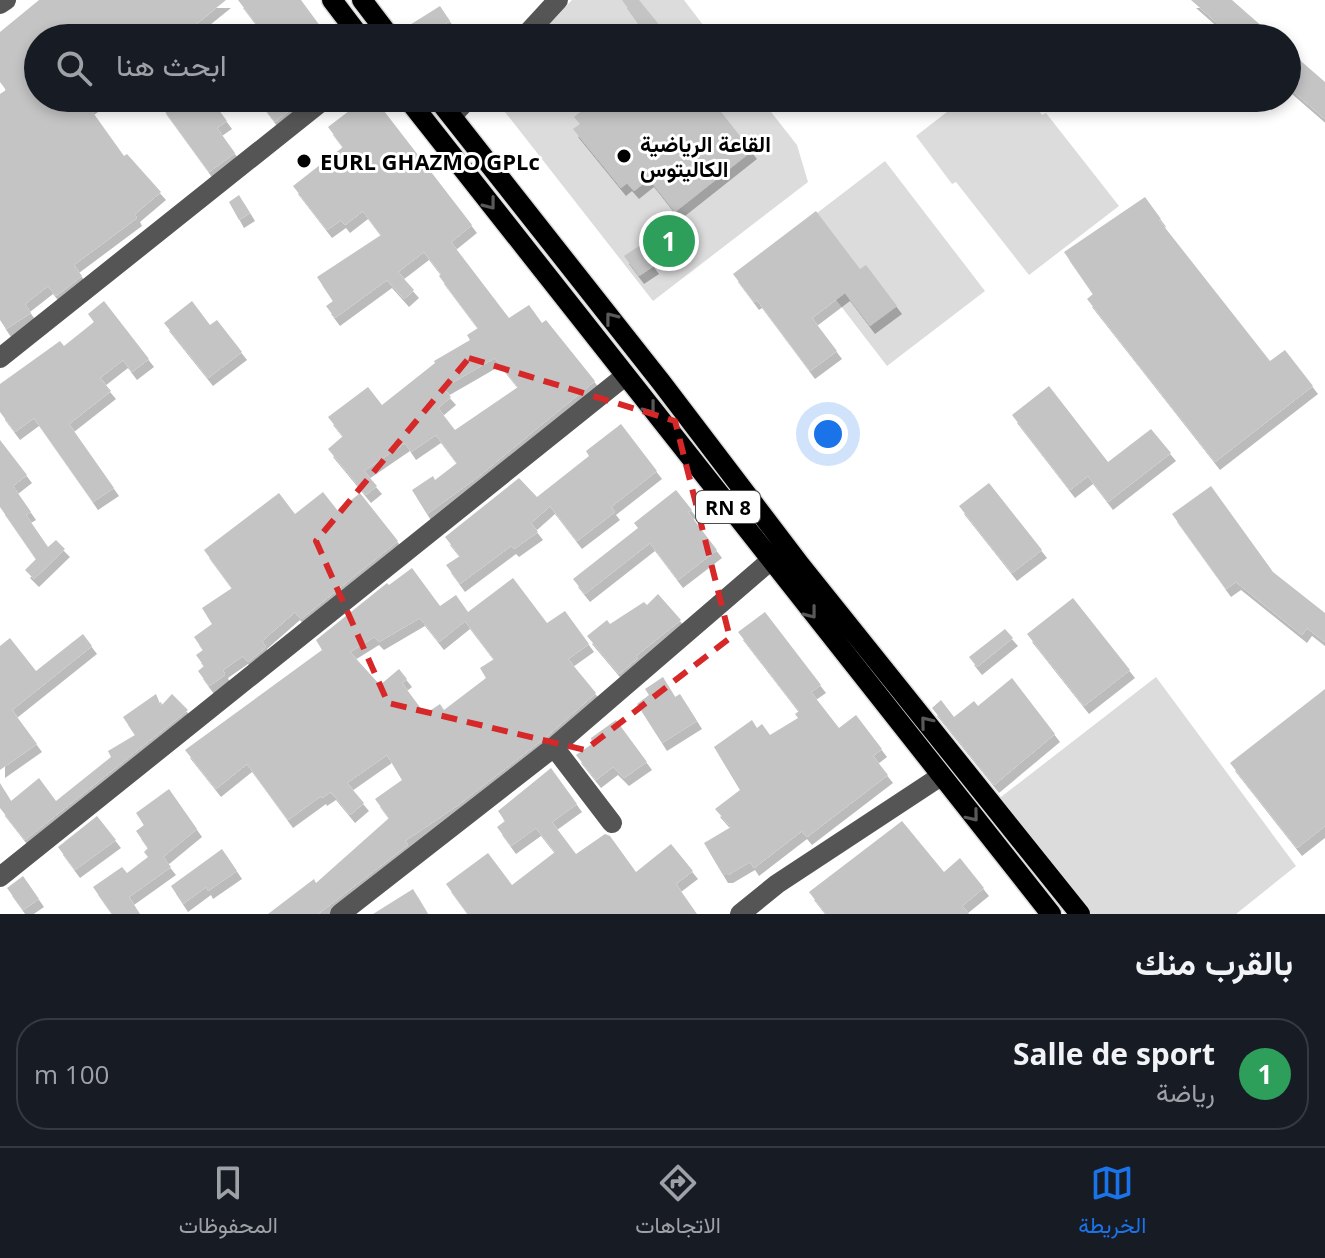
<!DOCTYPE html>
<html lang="ar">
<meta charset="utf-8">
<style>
body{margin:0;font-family:"Open Sans",Vazirmatn,sans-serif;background:#242831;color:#f1f3f6;direction:rtl}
.you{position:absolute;left:828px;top:434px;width:28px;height:28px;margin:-20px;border:6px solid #fff;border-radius:50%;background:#1a73e8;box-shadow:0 0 0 12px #1a73e833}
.badge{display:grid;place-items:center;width:52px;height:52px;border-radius:50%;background:#1a73e8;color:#fff;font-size:26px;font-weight:700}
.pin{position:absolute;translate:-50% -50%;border:4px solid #fff;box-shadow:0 2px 8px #0006}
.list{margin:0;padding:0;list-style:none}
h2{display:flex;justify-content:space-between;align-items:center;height:104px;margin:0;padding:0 32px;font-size:34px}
h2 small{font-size:26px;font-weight:400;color:#9ea1a6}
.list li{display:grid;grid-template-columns:52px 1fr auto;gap:24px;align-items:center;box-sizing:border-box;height:112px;margin:0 16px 16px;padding:0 16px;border:2px solid #363941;border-radius:32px}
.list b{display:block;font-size:30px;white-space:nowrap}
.list p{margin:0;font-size:26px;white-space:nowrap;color:#9ea1a6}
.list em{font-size:26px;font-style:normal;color:#9ea1a6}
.icon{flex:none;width:44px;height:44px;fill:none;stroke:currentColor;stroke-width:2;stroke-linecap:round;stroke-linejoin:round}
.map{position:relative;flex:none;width:1325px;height:914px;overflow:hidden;direction:ltr}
.search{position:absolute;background:#171b24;box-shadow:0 4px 12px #0003;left:24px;right:24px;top:24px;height:88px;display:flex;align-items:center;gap:20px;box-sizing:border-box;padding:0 28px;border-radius:44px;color:#9ea1a6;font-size:30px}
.sheet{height:232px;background:#171b24}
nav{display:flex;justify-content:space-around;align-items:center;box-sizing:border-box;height:112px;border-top:2px solid #363941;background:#171b24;font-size:22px;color:#9ea1a6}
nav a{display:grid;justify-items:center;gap:4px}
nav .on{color:#1a73e8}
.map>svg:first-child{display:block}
</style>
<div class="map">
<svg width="1325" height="914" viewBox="0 0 1325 914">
<defs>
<filter id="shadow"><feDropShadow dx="5" dy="8" stdDeviation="0" flood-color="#0004"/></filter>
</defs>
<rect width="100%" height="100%" fill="#fff"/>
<path fill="#dcdcdc" d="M572 0H684L713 38H536Z
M494 98H760L797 145 808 182 653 301Z
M965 98H1030L1042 115 1046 113 1119 206 1029 275 956 182 952 184 916 136Z
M885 161 985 291 887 366 787 236Z
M1156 677 1296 866 1236 914H1080L992 804Z"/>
<path fill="#c4c4c4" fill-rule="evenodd" filter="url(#shadow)" d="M39 0H226L179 38H38V98H101L89 107 124 156 127 154 161 192 135 214 137 218 74 265 82 276 56 296 48 286 25 304 31 313 6 329 0 320V94L6 90 0 82V32Z
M238 0H301L329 38H248L260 29Z
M622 0H639L670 38H621L639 24Z
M1191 0H1232L1265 29 1257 38H1234Z
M440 6 450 21 422 38H412L405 28Z
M1287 49 1325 82V119L1287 86Z
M172 98H210L227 121 217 128 235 153 209 172 161 106Z
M257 98H305L275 122Z
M366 98H374L472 225 451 242 509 318 529 305 542 323 546 320 595 381 478 477 427 514 412 490 433 476 435 480 457 463 436 435 411 452 405 443 364 471 377 486 366 495 328 449 343 436 328 417 368 387 382 405 435 363 434 361 470 340 467 335 478 328 439 276 441 274 424 252 398 272 414 290 404 299 387 280 335 318 326 306 333 301 317 277 381 235 363 211 345 225 341 220 327 230 293 186 343 147 328 127ZM495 358 518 387 455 430 438 408 451 397 443 388Z
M598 98H710L752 151 675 212 649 179 634 191 627 183 621 188 573 129 580 124 574 117Z
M239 195 250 213 239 220 229 202Z
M1145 197 1161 219 1159 220 1270 361 1285 350 1313 386 1215 462 1087 299 1093 294 1064 252Z
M816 211 860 269 866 265 897 306 870 326 845 293 812 318 837 351 810 371 757 300 754 302 733 274Z
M639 246 654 266 639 276 624 256Z
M104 301 149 359 132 372 123 360 100 378 111 391 69 424 114 488 93 502 34 418 15 432 0 412V384L60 341 64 346 94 322 88 314Z
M192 301 210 325 217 320 242 352 208 378 164 323Z
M1049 386 1108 462 1151 429 1171 453 1108 502 1088 476 1070 490 1012 415Z
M621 424 657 471 611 507 615 512 577 541 550 506 531 523 538 532 514 549 511 546 460 584 446 565 460 556 445 537 519 478 537 497 589 456 586 451Z
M0 440 27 475 13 486 31 512 26 515 48 547 56 540 65 549 34 579 25 570 36 559 0 507Z
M989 483 1042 550 1012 573 959 506Z
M1211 486 1273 572 1325 613V642L1307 628 1302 635 1236 582 1226 589 1172 514Z
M676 490 692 510 688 512 717 550 678 580 650 543 585 594 573 579 638 528 634 523Z
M323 492 338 511 360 493 398 541 301 619 295 612 262 641 266 647 248 662 243 656 223 670 225 675 209 686 198 671 204 666 196 655 203 650 194 637 212 624 202 608 232 588 204 550 279 493 295 514Z
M412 568 440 606 456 595 468 612 513 578 547 623 565 611 589 644 568 659 596 693 546 737 457 806 405 841 408 845 318 914H268L314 879 316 883 389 818 375 799 402 780 387 755 347 783 364 803 350 815 331 792 322 798 321 796 288 820 247 764 216 789 185 750 322 650 316 640 387 583 389 585ZM420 618 439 642 465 621 494 659 480 668 486 678 444 710 440 704 425 714 402 683 407 679 399 669 380 685 350 652 374 637 379 642Z
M658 594 681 620 636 656 638 658 619 674 587 636 607 620 610 624 644 602 647 605Z
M1073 598 1130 670 1084 706 1027 634Z
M765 612 821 685 811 692 839 728 856 715 882 749 873 756 888 775 807 837 802 831 754 868 750 862 728 875H723L704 843 731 827 715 809 740 790 714 747 752 720 757 728 762 724 770 735 798 718 795 714 799 711 738 632Z
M1005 629 1013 638 977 667 969 657Z
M83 634 92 646 12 710 37 744 0 770V646L10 638 36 671Z
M663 677 675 697 680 694 697 721 662 743 637 704 649 695 645 689Z
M1012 678 1055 734 994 785 932 708 941 700 954 717 974 701 978 706Z
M1325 689V826L1297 848 1230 763Z
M156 694 161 706 172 694 188 710 25 840 0 808V783L11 801 39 778 56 801 111 757 108 751 135 735 123 717Z
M616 720 647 762 624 778 613 767 596 780 576 755 592 744 591 738Z
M551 768 577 804 552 822 576 854 605 834 610 836 636 872 671 844 693 871 676 884 697 914H468L446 884 488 853 512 885 555 852 536 828 511 846 497 827 505 821 498 811Z
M169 789 197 829 163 857 171 867 129 897 140 914H112L93 887 122 867 127 873 148 857 144 852 148 848 136 831 144 825 136 813Z
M97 816 116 840 75 870 58 847Z
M902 821 944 872 960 858 984 888 962 906 969 914H826L809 892Z
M222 849 237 871 208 891 206 887 183 904 171 886Z
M23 876 39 899 23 910 7 888Z
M413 889 428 914H373Z"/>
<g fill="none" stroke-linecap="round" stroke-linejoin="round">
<defs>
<path id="major" d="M332 0 361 38
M362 0 391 38
M407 98 1051 914
M437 98 661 382 801 566 1080 914"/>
</defs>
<use href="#major" stroke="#dbdbdb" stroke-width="23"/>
<path stroke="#555" stroke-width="20" d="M0 4 6 0
M523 38 558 0
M452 116 469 98
M0 358 326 98
M554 747 612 823
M0 877 625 376
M340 914 554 747 770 561
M740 914 777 884 941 776"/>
<use href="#major" stroke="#000" stroke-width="20"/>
</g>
<defs><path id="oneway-chevron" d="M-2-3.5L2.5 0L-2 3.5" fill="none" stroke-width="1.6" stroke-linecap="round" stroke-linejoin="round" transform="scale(2)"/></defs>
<g stroke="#595959">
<use href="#oneway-chevron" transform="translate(490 204) rotate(52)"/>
<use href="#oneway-chevron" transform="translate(611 318) rotate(-128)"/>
<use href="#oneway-chevron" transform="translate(650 408) rotate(52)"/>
<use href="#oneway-chevron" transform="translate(811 613) rotate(52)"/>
<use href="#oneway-chevron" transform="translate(926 722) rotate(-129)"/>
<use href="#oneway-chevron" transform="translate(973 816) rotate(51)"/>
</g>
<path fill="none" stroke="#d62828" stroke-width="6" stroke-dasharray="16 10" stroke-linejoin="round" d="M469 358 675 421 730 638 585 750 388 703 316 541Z"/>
<g fill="#000" stroke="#fff" stroke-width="3">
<circle cx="624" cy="156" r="8"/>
<circle cx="304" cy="161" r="8"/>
</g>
<g text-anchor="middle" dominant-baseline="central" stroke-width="6" stroke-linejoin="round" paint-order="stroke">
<rect fill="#fff" stroke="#4c4c4c" stroke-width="2" x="696" y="491" width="64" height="32" rx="6"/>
<g font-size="20" font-weight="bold" fill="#000">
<text x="728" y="507">RN 8</text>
</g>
<g font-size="22" font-weight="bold" fill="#000" stroke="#fff" text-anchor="start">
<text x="640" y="143">القاعة الرياضية<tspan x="640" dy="25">الكاليتوس</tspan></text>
<text x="320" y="161">EURL GHAZMO GPLc</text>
</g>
</g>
</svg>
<div class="you"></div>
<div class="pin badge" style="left:669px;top:241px;background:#2e9e5b">1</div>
<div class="search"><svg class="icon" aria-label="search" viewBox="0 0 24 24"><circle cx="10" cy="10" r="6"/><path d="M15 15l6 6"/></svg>ابحث هنا</div>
</div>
<section class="sheet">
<h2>بالقرب منك<small></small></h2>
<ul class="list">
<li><span class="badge" style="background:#2e9e5b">1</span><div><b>Salle de sport</b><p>رياضة</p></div><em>100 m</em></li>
</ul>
</section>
<nav>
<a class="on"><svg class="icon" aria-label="map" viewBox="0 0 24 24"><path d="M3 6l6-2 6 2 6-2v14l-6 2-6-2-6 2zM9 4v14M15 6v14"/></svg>الخريطة</a>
<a><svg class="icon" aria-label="directions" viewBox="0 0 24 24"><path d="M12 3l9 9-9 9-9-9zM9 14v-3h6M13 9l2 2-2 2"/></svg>الاتجاهات</a>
<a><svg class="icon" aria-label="saved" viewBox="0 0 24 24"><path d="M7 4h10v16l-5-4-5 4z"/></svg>المحفوظات</a>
</nav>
